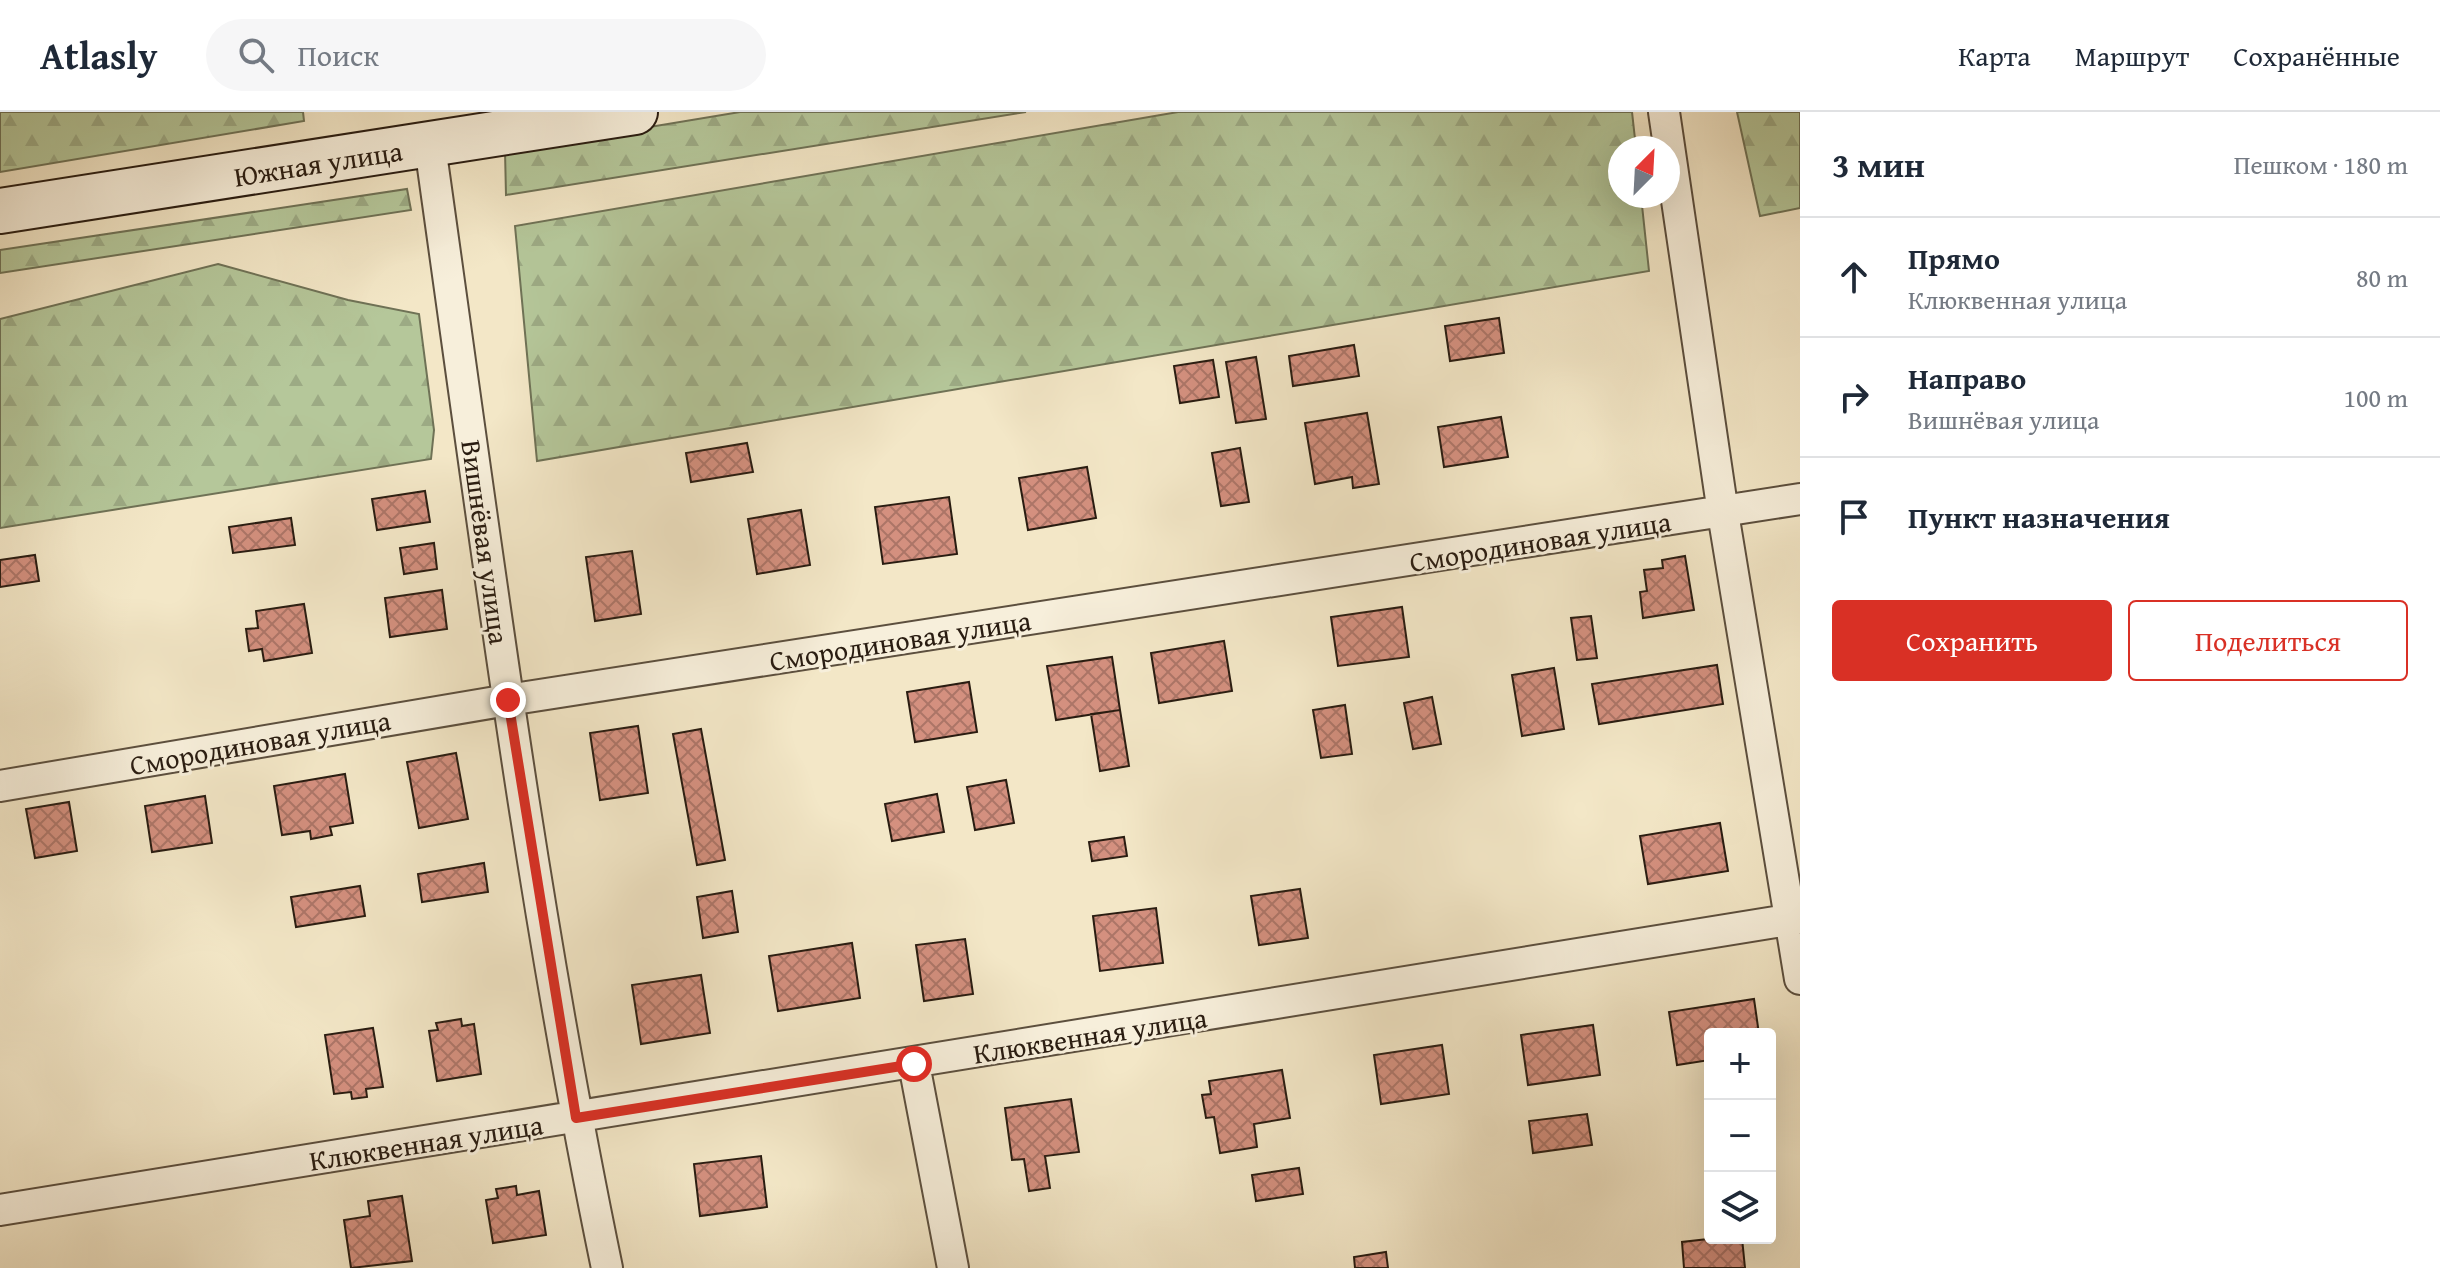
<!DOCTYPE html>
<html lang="ru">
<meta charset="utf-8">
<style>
body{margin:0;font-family:"Gentium Book Plus",serif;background:#f6f6f7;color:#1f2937}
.controls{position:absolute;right:24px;bottom:24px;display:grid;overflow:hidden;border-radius:8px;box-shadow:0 8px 32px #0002}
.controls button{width:72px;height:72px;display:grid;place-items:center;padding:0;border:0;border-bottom:2px solid #e0e1e3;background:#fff;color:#1f2937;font:40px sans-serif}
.compass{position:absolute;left:1608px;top:24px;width:72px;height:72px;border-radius:50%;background:#fff;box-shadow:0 8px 32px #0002;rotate:24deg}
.stop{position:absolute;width:24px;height:24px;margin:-18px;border:6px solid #d93025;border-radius:50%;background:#fff}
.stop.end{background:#d93025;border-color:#fff;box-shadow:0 2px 8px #0008}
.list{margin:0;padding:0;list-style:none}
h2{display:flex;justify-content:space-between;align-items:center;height:104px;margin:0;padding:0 32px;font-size:34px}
h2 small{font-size:26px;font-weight:400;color:#747a83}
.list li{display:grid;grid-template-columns:52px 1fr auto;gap:24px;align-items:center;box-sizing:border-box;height:120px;padding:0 32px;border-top:2px solid #e0e1e3}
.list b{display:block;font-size:30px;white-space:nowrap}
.list p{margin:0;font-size:26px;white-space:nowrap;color:#747a83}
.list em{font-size:26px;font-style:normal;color:#747a83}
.actions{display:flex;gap:16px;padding:24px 32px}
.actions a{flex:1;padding:18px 0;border:2px solid #d93025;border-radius:8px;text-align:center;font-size:28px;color:#d93025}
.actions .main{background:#d93025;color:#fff}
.icon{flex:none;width:44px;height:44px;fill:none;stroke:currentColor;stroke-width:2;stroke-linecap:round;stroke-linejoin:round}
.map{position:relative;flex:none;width:1800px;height:1156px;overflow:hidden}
header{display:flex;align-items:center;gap:48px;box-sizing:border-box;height:112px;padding:0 40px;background:#fff;border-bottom:2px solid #e0e1e3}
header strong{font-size:38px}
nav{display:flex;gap:44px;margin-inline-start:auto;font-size:28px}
.search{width:560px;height:72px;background:#f6f6f7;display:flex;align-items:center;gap:20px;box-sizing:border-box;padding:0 28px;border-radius:44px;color:#747a83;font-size:30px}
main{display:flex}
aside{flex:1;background:#fff}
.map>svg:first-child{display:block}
</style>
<header>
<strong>Atlasly</strong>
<div class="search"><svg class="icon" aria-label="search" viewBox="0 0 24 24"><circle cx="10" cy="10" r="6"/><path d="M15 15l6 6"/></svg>Поиск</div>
<nav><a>Карта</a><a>Маршрут</a><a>Сохранённые</a></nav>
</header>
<main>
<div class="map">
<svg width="1800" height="1156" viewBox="0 0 1800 1156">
<defs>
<pattern id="forest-firs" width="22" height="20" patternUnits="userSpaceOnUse" patternTransform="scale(2)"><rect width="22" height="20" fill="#b5c79a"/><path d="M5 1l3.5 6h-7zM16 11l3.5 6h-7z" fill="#9caa84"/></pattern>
<pattern id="building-cross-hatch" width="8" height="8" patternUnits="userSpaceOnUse" patternTransform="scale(2)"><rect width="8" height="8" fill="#d4907f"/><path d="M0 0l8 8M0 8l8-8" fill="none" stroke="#ac7567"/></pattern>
</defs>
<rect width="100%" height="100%" fill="#f3e7c7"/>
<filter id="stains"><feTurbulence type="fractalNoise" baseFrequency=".0025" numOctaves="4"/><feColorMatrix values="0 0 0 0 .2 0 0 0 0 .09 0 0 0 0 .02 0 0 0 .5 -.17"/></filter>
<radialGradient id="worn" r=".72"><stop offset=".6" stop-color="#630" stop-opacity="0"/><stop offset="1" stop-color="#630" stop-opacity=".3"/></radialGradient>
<path fill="url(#forest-firs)" stroke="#6f7256" stroke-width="2" d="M0 0H303L304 9 0 60Z
M740 0H1026L506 83 505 39Z
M1178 0H1632L1636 36H1620V84H1641L1649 159 537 349 515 114Z
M1737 0H1800V96L1760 104Z
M407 77 411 98 0 161V138Z
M218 152 348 188 419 202 434 318 431 347 0 416V207Z"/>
<path fill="url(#building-cross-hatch)" stroke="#291c11" stroke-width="2" d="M1499 206 1504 241 1450 249 1445 214Z
M1354 233 1359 264 1293 274 1289 244Z
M1256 245 1266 307 1236 311 1226 250Z
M1213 248 1219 285 1180 291 1174 254Z
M1367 301 1379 372 1353 376 1352 365 1315 372 1305 311Z
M1501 305 1508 345 1444 355 1438 315Z
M747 331 753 360 691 370 686 341Z
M1240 336 1249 390 1221 394 1212 341Z
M1087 355 1096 406 1028 418 1019 366Z
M425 379 430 410 377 418 372 387Z
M949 385 957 442 883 452 875 395Z
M801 398 810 453 757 462 748 407Z
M291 406 295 433 233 441 229 415Z
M434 431 437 457 404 462 400 436Z
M632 439 641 502 595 509 586 445Z
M35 443 39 469 0 475V448Z
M1685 444 1694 498 1643 506 1640 480 1647 479 1644 458 1663 456 1662 448Z
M442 478 447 517 390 525 385 486Z
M304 492 312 541 264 549 262 537 249 539 246 517 258 516 256 499Z
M1402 495 1409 545 1338 554 1331 505Z
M1591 504 1597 546 1577 548 1571 506Z
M1224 529 1232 579 1159 591 1151 541Z
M1112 545 1120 598 1056 608 1047 554Z
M1717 553 1723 592 1599 612 1592 572Z
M1554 556 1564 617 1522 624 1512 563Z
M969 570 977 620 915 630 907 580Z
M1432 585 1441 632 1413 637 1404 591Z
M1345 593 1352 642 1321 646 1313 598Z
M1120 598 1129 654 1100 659 1091 602Z
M638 614 648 681 600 688 590 621Z
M701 617 725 748 697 753 673 622Z
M456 641 468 707 419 716 407 650Z
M345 662 353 711 330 715 332 723 311 727 310 719 282 723 274 674Z
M1006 668 1014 711 975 718 967 675Z
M937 682 944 720 892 729 885 692Z
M205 684 212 731 152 740 145 694Z
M69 690 77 739 35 746 26 697Z
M1720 711 1728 759 1648 772 1640 724Z
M1124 725 1127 744 1092 749 1089 730Z
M484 751 488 780 422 790 418 762Z
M360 774 365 804 296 815 291 785Z
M1300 777 1308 826 1259 833 1251 784Z
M732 779 738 820 703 826 697 785Z
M1156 796 1163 851 1100 859 1093 804Z
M965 827 973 882 924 889 916 833Z
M852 831 860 886 778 899 769 844Z
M701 863 710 921 641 932 632 873Z
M1754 887 1759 922H1710V948L1677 953 1669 900Z
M461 907 462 914 474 912 481 962 437 969 429 919 438 918 436 911Z
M1593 913 1600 963 1528 973 1521 923Z
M373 916 383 975 366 977 367 985 352 987 351 980 334 982 325 923Z
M1442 933 1449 982 1381 992 1374 943Z
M1282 958 1290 1006 1254 1012 1257 1035 1220 1041 1214 1005 1206 1006 1202 983 1211 982 1209 969Z
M1071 987 1079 1040 1045 1044 1050 1076 1029 1079 1024 1047 1012 1048 1005 996Z
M1587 1002 1592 1033 1533 1041 1529 1009Z
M761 1044 767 1095 700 1104 694 1052Z
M1299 1056 1303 1082 1256 1089 1252 1063Z
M516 1074 517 1083 539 1079 546 1123 493 1131 486 1088 498 1086 496 1077Z
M402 1084 412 1149 351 1156 344 1108 370 1104 368 1089Z
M1717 1126H1742L1745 1156H1684L1682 1130Z
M1386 1140 1388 1156H1355L1354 1145Z"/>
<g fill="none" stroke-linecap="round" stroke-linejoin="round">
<defs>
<path id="street" d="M1664 0 1723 401 1800 867
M430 34C483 409 530 785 607 1156
M0 674 508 588 1800 387
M914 952 953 1156
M0 1098 1800 806"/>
<path id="secondary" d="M0 99 635 0"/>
</defs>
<use href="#street" stroke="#5c4f3e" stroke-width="34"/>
<use href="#secondary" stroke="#291c11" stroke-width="48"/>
<use href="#street" stroke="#f7efdb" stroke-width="30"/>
<use href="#secondary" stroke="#f7efdb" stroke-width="44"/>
</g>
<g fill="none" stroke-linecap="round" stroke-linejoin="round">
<path stroke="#d93025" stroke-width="10" d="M508 588 576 1006 914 952"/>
</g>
<g text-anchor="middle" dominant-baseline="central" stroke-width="6" stroke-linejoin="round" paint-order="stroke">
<g font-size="28" fill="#291c11" stroke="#f7efdb">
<text transform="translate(318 51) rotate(-9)">Южная улица</text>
<text transform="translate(1540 429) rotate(-9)">Смородиновая улица</text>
<text transform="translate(486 430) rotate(82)">Вишнёвая улица</text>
<text transform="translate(900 528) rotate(-9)">Смородиновая улица</text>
<text transform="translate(260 630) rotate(-10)">Смородиновая улица</text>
<text transform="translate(1090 923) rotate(-9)">Клюквенная улица</text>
<text transform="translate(426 1030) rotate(-9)">Клюквенная улица</text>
</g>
</g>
<rect width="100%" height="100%" filter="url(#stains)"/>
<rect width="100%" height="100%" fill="url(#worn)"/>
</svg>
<div class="controls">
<button>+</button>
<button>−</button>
<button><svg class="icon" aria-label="layers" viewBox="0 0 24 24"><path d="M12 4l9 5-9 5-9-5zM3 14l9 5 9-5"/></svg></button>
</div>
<svg class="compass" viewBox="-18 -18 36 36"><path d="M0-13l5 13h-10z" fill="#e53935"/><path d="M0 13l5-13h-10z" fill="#747a83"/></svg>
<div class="stop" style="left:914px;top:952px"></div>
<div class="stop end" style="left:508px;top:588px"></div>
</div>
<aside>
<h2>3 мин<small>Пешком · 180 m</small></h2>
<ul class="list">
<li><svg class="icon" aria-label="ahead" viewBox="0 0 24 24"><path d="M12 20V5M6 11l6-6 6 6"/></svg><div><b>Прямо</b><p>Клюквенная улица</p></div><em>80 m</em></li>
<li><svg class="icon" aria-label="right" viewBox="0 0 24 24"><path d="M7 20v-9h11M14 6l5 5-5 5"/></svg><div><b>Направо</b><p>Вишнёвая улица</p></div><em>100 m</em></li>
<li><svg class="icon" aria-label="arrive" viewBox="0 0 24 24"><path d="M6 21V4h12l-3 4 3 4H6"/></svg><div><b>Пункт назначения</b></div></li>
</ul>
<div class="actions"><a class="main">Сохранить</a><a>Поделиться</a></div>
</aside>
</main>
